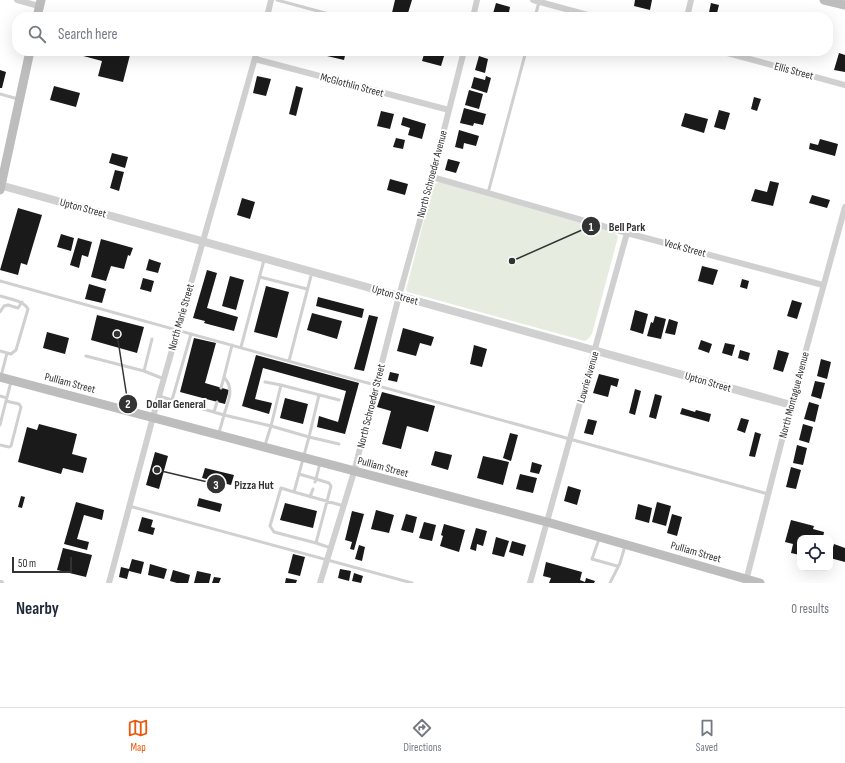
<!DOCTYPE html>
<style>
body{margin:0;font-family:"Sofia Sans Condensed",sans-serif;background:#f6f6f7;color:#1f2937}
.controls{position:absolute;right:12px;bottom:12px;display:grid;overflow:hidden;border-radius:8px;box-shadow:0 4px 16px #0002}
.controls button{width:36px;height:36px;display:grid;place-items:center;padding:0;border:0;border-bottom:1px solid #e0e1e3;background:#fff;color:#1f2937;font:20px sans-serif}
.scale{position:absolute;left:12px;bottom:10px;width:60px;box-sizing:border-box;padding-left:4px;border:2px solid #333;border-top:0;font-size:11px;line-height:14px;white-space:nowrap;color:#333;-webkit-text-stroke:3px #fff;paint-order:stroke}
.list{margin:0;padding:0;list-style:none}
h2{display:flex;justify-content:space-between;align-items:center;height:52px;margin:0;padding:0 16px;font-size:17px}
h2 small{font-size:13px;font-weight:400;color:#747a83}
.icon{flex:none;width:22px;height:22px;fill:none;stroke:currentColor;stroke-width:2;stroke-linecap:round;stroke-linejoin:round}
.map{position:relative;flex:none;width:845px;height:583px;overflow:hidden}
.search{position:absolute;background:#fff;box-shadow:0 4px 16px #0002;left:12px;right:12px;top:12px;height:44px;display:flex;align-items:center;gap:10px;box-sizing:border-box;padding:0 14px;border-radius:16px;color:#747a83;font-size:15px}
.sheet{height:124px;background:#fff}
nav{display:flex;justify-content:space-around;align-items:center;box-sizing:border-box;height:56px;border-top:1px solid #e0e1e3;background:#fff;font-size:11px;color:#747a83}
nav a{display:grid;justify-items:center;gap:2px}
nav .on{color:#ea580c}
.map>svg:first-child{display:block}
</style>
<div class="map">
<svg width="845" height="583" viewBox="0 0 845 583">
<rect width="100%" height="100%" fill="#fff"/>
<path fill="#e6ecdf" d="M439 182 613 232 617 235 618 237 592 334 588 339 585 341 408 292 406 290 433 185Z"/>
<path fill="#1a1a1a" d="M395 0H412L408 13 421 17H391Z
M635 0H652L650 10 634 6Z
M496 3 510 7 508 17H492Z
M711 3 719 5 716 17H708Z
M73 51H131L123 82 98 76 102 61 72 53Z
M328 51H346L344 60 327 56Z
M425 51H437L445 53 441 66 422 61Z
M839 53 845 55V72L834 70Z
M479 56 488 59 485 73 475 70Z
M0 70 6 72 2 88H0Z
M257 76 271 79 266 96 253 93Z
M486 76 491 78 487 93 471 88 474 77 485 80Z
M54 86 80 93 76 107 50 100Z
M296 86 303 88 296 116 289 114Z
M469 90 483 94 479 109 465 105Z
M754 97 761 99 757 111 751 109Z
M464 108 486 114 483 125 474 123 473 126 460 123Z
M719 110 730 113 725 130 714 127Z
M381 111 394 114 390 129 377 126Z
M685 113 708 119 704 133 681 126Z
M403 117 426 124 422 139 408 135 410 128 401 125Z
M459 130 479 136 476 146 464 143 463 149 455 147Z
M396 138 405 140 403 149 393 147Z
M820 139 838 144 835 156 809 149 810 143 818 145Z
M112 153 128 157 125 168 109 163Z
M448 159 460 162 456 173 445 170Z
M115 170 124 172 119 191 110 188Z
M390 179 408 184 405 195 387 190Z
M770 181 779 183 773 206 751 201 755 189 767 192Z
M812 195 830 200 827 208 809 203Z
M242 198 255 202 250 219 237 215Z
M18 208 42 215 27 265 21 263 18 275 0 270Z
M61 234 74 238 71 251 57 247Z
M78 238 92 242 88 257 82 255 79 268 70 265Z
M101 239 133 248 130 256 128 255 124 269 111 266 106 281 91 277Z
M149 259 161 263 158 273 146 270Z
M702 266 718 270 713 285 698 281Z
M207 270 217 273 207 308 238 317 234 331 204 323 205 321 193 318Z
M230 276 244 280 236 310 222 306Z
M143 278 154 281 151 292 140 289Z
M742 279 749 281 747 289 740 287Z
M89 284 106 289 102 303 85 299Z
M266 286 289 292 277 338 254 332Z
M318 297 364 309 362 318 316 306Z
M792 300 802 303 797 319 787 316Z
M635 310 648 314 643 334 630 330Z
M312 313 342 321 337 339 307 330Z
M97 315 144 327 137 353 91 340Z
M369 315 378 317 364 371 354 369Z
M655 316 666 319 661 339 647 336 651 322 653 323Z
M669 319 678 322 675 335 665 333Z
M403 328 434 337 431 346 420 343 416 356 397 351Z
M47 332 69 338 65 354 43 348Z
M194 338 216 343 205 383 229 390 225 404 180 392Z
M701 340 712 344 709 353 698 349Z
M725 343 735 345 732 356 722 353Z
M474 345 487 349 482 367 470 364Z
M740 350 750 353 748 361 738 358Z
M778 350 789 353 783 372 773 369Z
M256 355 359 383 345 434 317 427 319 416 338 422 346 391 263 368 255 399 272 403 269 414 242 406Z
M821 359 831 362 827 379 817 376Z
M390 372 399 374 397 382 388 380Z
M599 374 619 379 617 387 611 385 608 397 593 393Z
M815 381 825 383 821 399 811 396Z
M635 389 641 391 635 415 629 413Z
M382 392 435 406 428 432 407 426 401 449 382 444 391 411 377 407Z
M655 394 662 396 656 419 649 417Z
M285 398 308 404 303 424 280 418Z
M809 402 819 405 815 422 804 419Z
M682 408 695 412 696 410 711 414 709 422 680 414Z
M741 418 749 420 745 433 737 430Z
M588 419 597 421 593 435 584 433Z
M39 424 77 434 72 454 87 458 83 473 63 468 61 474 18 462 27 427 37 430Z
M803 424 813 427 809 443 799 440Z
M755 432 761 434 755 457 749 456Z
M510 433 518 435 511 461 503 458Z
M797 445 807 448 803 465 793 463Z
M435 451 452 455 448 470 431 465Z
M155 452 168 456 159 489 146 485Z
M483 456 509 462 503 485 477 478Z
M532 462 542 465 539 474 530 472Z
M791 467 801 470 796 489 786 487Z
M205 468 234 475 231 485 202 478Z
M520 474 537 478 533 493 516 489Z
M568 486 581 490 577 505 564 501Z
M21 496 25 497 22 508 18 507Z
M199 498 222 504 220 512 197 506Z
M76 502 104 510 102 520 84 515 77 539 89 542 87 550 64 544Z
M657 502 671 506 666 526 652 522Z
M285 503 317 511 313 528 280 520Z
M638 504 652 508 649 523 635 519Z
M376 510 394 515 389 533 371 529Z
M352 511 364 514 354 550 350 549 352 542 345 540Z
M406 514 417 517 413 533 401 530Z
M672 514 682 517 677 536 667 533Z
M142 517 153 520 151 527 155 528 153 535 138 531Z
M791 520 814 526 813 529 824 532 823 538H800V555L791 553 793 544 785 542Z
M424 522 436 525 432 541 419 538Z
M444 524 465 530 459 552 440 546 443 536 441 535Z
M476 528 487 531 483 546 477 544 476 551 470 549Z
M496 537 509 541 504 557 492 554Z
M512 541 526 545 523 556 509 552Z
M834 544 845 548V562L830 558Z
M359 545 365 547 362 561 355 559Z
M63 548 92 555 86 577 57 570Z
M293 554 305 557 300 576 288 573Z
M132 559 144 562 141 574 129 571 127 579 119 577 121 567 129 569Z
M546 562 582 572 580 580 585 582 586 578 595 581 594 583H549L551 578 543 576Z
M150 564 167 569 164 579 148 575Z
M340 569 351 571 349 581 338 578Z
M173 570 190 575 188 583H177L170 581Z
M197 571 211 574 209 583H194Z
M354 573 363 576 361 583 352 581Z
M214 577 221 578 219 583H212Z
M286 578 297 580 296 583H285Z"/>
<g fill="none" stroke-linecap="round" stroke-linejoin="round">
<path stroke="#d0d0d0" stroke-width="3" d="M277 0 340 17
M535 17 539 2
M0 94 18 99
M488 193 526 51
M260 277 307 289
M0 281 768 494
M0 296C9 299 23 300 28 309L16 350 11 354 0 351
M0 312 4 306 8 305 18 308 22 302
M232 345 224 377C235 390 228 400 224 415L271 426 281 385 265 382
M241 347 264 260
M86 356 144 371 164 379
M289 361 312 272
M144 371 152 339
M1 376 7 353
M281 385 339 400
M221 388 224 377
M0 396 7 398
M159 396 172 400 191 334
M172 400 224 415 219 433
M214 412 217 402
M0 425 6 401
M339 444 309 437 294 492 344 506
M0 445 9 447 11 446 21 407 19 404 6 401 11 382
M265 445 271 426 309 437 319 395
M299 474 316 479 315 482
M294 492 281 488 270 526 274 532 316 543 331 486 329 483 316 479 320 463
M310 497 313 489
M129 506 412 583
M599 539 592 559 617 566
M316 543 331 548
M610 583 620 563 625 546"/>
<path stroke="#d0d0d0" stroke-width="6" d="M17 0 39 6
M533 0 595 17
M267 17 271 0
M473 17 477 0
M687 17 691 0
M720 51 845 85
M255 59 449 110
M432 177 627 233 823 285
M746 581 791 405 845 207
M0 583H1
M109 583 153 417 257 51
M320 583 354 472 399 296 432 177 464 51
M530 583 627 233"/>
<path stroke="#d0d0d0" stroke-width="8" d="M0 185 791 405"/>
<path stroke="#bdbdbd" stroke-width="9" d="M824 0 845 5
M37 17 41 0
M0 190 30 51
M0 377 547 522 760 583"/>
</g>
<g text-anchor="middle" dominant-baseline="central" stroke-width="4" stroke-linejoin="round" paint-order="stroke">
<g font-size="11" fill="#333" stroke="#fff">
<text transform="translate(794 71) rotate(15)">Ellis Street</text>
<text transform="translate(352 85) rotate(15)">McGlothlin Street</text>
<text transform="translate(432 174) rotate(-75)">North Schroeder Avenue</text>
<text transform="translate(83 208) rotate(15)">Upton Street</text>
<text transform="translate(685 248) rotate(15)">Veck Street</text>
<text transform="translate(395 295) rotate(16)">Upton Street</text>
<text transform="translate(181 317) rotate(-74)">North Marie Street</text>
<text transform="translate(588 377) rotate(-74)">Lowrie Avenue</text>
<text transform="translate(708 382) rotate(16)">Upton Street</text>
<text transform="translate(70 383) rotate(15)">Pulliam Street</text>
<text transform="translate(794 395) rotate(-75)">North Montague Avenue</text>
<text transform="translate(371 406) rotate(-76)">North Schroeder Street</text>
<text transform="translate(383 467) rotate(15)">Pulliam Street</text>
<text transform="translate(696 552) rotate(16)">Pulliam Street</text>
</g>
</g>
<path fill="none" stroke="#333" stroke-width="1.5" d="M512 261L591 226M117 334L128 404M157 470L216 484"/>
<g fill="#333" stroke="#fff" stroke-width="1.5">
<circle cx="512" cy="261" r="4"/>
<circle cx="117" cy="334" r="4"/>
<circle cx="157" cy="470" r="4"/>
<circle cx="591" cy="226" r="10"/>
<circle cx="128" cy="404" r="10"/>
<circle cx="216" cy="484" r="10"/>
</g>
<g font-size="12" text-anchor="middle" font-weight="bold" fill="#fff">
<text x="591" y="231">1</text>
<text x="128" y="408">2</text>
<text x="216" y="489">3</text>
</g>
<g font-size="12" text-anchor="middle" font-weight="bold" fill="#333" stroke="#fff" stroke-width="4" stroke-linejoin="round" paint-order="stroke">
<text x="627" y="231">Bell Park</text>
<text x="176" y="408">Dollar General</text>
<text x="254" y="489">Pizza Hut</text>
</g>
</svg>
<div class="controls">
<button><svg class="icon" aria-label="locate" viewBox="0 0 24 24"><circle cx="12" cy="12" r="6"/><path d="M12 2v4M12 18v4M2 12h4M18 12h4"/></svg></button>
</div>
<div class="scale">50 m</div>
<div class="search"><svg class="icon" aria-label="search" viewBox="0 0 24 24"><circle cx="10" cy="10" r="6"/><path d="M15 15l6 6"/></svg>Search here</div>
</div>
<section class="sheet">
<h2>Nearby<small>0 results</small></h2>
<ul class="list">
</ul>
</section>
<nav>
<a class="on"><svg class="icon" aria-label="map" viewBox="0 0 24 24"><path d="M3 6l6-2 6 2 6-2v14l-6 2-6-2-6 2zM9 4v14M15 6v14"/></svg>Map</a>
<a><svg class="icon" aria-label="directions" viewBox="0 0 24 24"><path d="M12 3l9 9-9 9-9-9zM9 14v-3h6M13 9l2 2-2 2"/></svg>Directions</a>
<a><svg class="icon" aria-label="saved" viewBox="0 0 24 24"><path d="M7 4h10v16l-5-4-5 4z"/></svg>Saved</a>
</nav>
